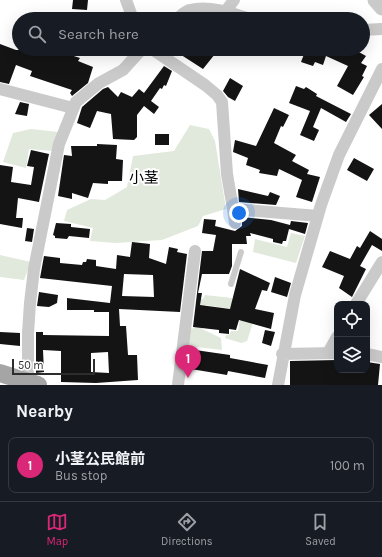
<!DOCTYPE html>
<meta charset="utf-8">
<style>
body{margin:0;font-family:Karla,"Noto Sans JP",sans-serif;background:#20242c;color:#f1f3f6}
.controls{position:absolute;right:12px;bottom:12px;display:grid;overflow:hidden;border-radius:8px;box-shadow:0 4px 16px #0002}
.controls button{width:36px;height:36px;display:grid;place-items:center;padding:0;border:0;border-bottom:1px solid #363941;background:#171b24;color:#f1f3f6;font:20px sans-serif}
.scale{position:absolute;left:12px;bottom:10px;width:83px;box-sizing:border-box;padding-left:4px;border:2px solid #2d2d2d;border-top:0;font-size:11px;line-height:14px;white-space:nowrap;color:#2d2d2d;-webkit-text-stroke:3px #fff;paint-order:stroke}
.you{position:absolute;left:239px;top:213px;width:14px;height:14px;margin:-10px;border:3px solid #fff;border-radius:50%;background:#1a73e8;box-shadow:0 0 0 6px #1a73e833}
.badge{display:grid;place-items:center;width:26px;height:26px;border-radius:50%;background:#db2777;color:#fff;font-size:13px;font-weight:700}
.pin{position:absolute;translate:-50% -33px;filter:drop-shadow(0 1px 2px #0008)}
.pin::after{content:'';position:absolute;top:21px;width:14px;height:12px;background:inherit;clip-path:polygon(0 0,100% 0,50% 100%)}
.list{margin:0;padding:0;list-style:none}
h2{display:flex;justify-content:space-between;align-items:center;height:52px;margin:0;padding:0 16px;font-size:17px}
h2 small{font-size:13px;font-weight:400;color:#9ea1a6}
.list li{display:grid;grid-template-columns:26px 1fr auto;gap:12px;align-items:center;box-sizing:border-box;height:56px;margin:0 8px 8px;padding:0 8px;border:1px solid #363941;border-radius:8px}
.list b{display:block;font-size:15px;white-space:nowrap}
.list p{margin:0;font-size:13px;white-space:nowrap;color:#9ea1a6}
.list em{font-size:13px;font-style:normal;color:#9ea1a6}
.icon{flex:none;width:22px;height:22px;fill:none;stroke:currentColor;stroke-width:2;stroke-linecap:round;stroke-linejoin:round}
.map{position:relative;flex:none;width:382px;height:385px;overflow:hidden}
.search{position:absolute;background:#171b24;box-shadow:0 4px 16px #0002;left:12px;right:12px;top:12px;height:44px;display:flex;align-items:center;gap:10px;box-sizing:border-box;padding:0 14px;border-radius:22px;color:#9ea1a6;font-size:15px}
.sheet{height:116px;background:#171b24}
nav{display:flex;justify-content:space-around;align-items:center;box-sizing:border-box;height:56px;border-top:1px solid #363941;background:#171b24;font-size:11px;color:#9ea1a6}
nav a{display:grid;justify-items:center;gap:2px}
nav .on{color:#db2777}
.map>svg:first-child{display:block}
</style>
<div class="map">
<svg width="382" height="385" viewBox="0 0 382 385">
<rect width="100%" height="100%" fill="#fff"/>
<path fill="#e1e9dc" d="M190 125 209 129 215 141 226 209 203 216 198 226 162 240 116 243 90 241 93 228 64 221 67 210 91 199 105 200 127 187 133 156 174 151Z
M31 129 58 132 53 151 29 149 26 168 3 162 13 133Z
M291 233 305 236 296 263 253 252 255 239 287 247Z
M0 255 31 262 24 280 0 277Z
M205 295 232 298 233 300 255 317 247 341 241 343 225 338 226 335H229L231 331H238L241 312 238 310 205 305 202 329 221 338 222 350 188 346 189 329 195 328 199 299H203Z"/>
<path fill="#141414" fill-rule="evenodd" d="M73 0H88L87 10 72 9Z
M0 44 16 50 52 49 80 58 78 61 93 67 88 83 72 96 70 93 72 90 30 76 32 71 16 65 9 84 0 82Z
M172 49H219L203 69Z
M306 49H343L355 54 357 51 366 56 361 63 367 66 362 76 364 77 353 95 337 86 348 66 326 56 323 65 315 62 313 66 301 62Z
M164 66 172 71 166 86 164 85 162 89 160 88 151 101 159 107 154 114 144 106 137 115V137L134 140 113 139 111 114 97 111 90 128 77 123 82 107 103 89 108 87 118 97 121 92 132 97 139 89 144 93Z
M230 78 243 86 235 101 228 97 223 91Z
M296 86 304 89 306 87 317 94 316 96 351 114 346 122 321 108 313 127 319 130 314 141 300 135 310 111 289 103Z
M20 102 29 104 27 116 15 114Z
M382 104V129L369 115Z
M274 108 289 115 283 127 281 126 274 143 296 155 292 161 309 170 307 174 320 177 312 202 296 197 302 180 279 169 277 176 259 173 260 170 246 165 248 158 233 152 235 140 256 146Z
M155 134H169V145H155Z
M97 144 117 145 116 159 123 160 122 181H108V184L93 183 88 198 72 193V199L58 196 64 155 72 156 71 146H97Z
M31 150 49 154 39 202 18 198 16 218H23L22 228 0 224V165L13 167 11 182 31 185 34 167 27 166Z
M354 158 374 169 367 181 347 170Z
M238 189 268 196 270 192 280 196 276 205 239 202Z
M242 217 271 220 290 225 291 221 308 223 305 234 289 229 286 241H283L282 244 273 242V239L250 233 251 236H246L247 244H232V266L229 274H202L198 293H202L200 305 230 309 240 269 270 283 267 291 262 290 255 309 274 313 271 329 239 320 236 330 229 329V334L219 333V330L193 327 202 251H213L216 235 202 233 204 219 216 220 215 226 235 231 242 226Z
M56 223 71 224V227L90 229 89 238 69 236 67 239 55 238V236L53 235Z
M27 228 34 229 32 242 25 241Z
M370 231 382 239V251L372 245 360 266 366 269 352 297 339 288 344 276 322 267 330 251 350 259 357 246 360 248Z
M132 242 150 244 149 258 166 264 169 247 178 249 177 252 187 254 180 312 119 309 120 326H126L128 355H137L138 380 96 383 61 382V351L43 350 44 372 36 373V332H43V335L109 336V312H94V310H67V298L110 303 112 286 40 278 44 256 60 258V263L82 265 83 262H86L87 259 96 260V266L116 269 117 255 130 257ZM124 274 153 275 154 297 122 296ZM108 352 109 373 91 372V353Z
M275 277 291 283 287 297 271 292Z
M39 292 58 295 57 303 49 307 37 306Z
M265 330 275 332 271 346 262 343Z
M0 332 20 333V346L0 344Z
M195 350 230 355V358L268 365 265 378 228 371 227 375 191 369Z
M337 360V370H367V362L380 364 378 385H290V361Z"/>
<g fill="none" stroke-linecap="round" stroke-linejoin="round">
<path stroke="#cacaca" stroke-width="6" d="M231 284 241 252"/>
<path stroke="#cacaca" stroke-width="12" d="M126 0 133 19
M225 12 234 0
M177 19C181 16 185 11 190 10 208 5 232 13 250 19
M363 30 382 29
M152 49 205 85 217 95 222 102 227 174 233 209 318 216
M0 89 73 108
M233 209 235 223
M356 304 382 262
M328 353 337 337
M282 354 337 353
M367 354 382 357
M28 382V333L30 303 34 269 59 144 76 102 99 83 123 70 142 49
M178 385 195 251
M278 385 295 295 321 205 339 155 382 69"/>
<path stroke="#cacaca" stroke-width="15" d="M375 0 382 8"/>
<path stroke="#a5a5a5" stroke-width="18" d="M0 373 38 385"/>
</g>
<g text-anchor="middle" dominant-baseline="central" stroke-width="4" stroke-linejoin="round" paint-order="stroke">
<g font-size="15" fill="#000" stroke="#fff">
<text x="144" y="178">小茎</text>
</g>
</g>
</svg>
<div class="controls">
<button><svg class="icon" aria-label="locate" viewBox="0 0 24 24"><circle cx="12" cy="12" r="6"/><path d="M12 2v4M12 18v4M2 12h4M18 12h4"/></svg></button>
<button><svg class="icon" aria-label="layers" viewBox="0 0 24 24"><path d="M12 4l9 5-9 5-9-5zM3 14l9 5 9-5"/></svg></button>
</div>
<div class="scale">50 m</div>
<div class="you"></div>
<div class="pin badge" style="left:188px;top:378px">1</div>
<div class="search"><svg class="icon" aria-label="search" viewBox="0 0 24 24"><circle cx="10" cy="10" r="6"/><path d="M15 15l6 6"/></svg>Search here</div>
</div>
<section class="sheet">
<h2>Nearby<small></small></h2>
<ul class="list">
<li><span class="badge">1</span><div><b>小茎公民館前</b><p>Bus stop</p></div><em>100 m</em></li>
</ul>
</section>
<nav>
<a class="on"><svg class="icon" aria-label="map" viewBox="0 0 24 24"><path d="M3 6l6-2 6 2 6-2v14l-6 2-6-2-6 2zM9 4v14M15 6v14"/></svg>Map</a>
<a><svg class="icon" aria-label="directions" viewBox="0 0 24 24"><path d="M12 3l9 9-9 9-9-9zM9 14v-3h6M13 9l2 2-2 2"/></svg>Directions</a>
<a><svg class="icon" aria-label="saved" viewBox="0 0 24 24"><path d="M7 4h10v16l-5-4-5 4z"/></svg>Saved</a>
</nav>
